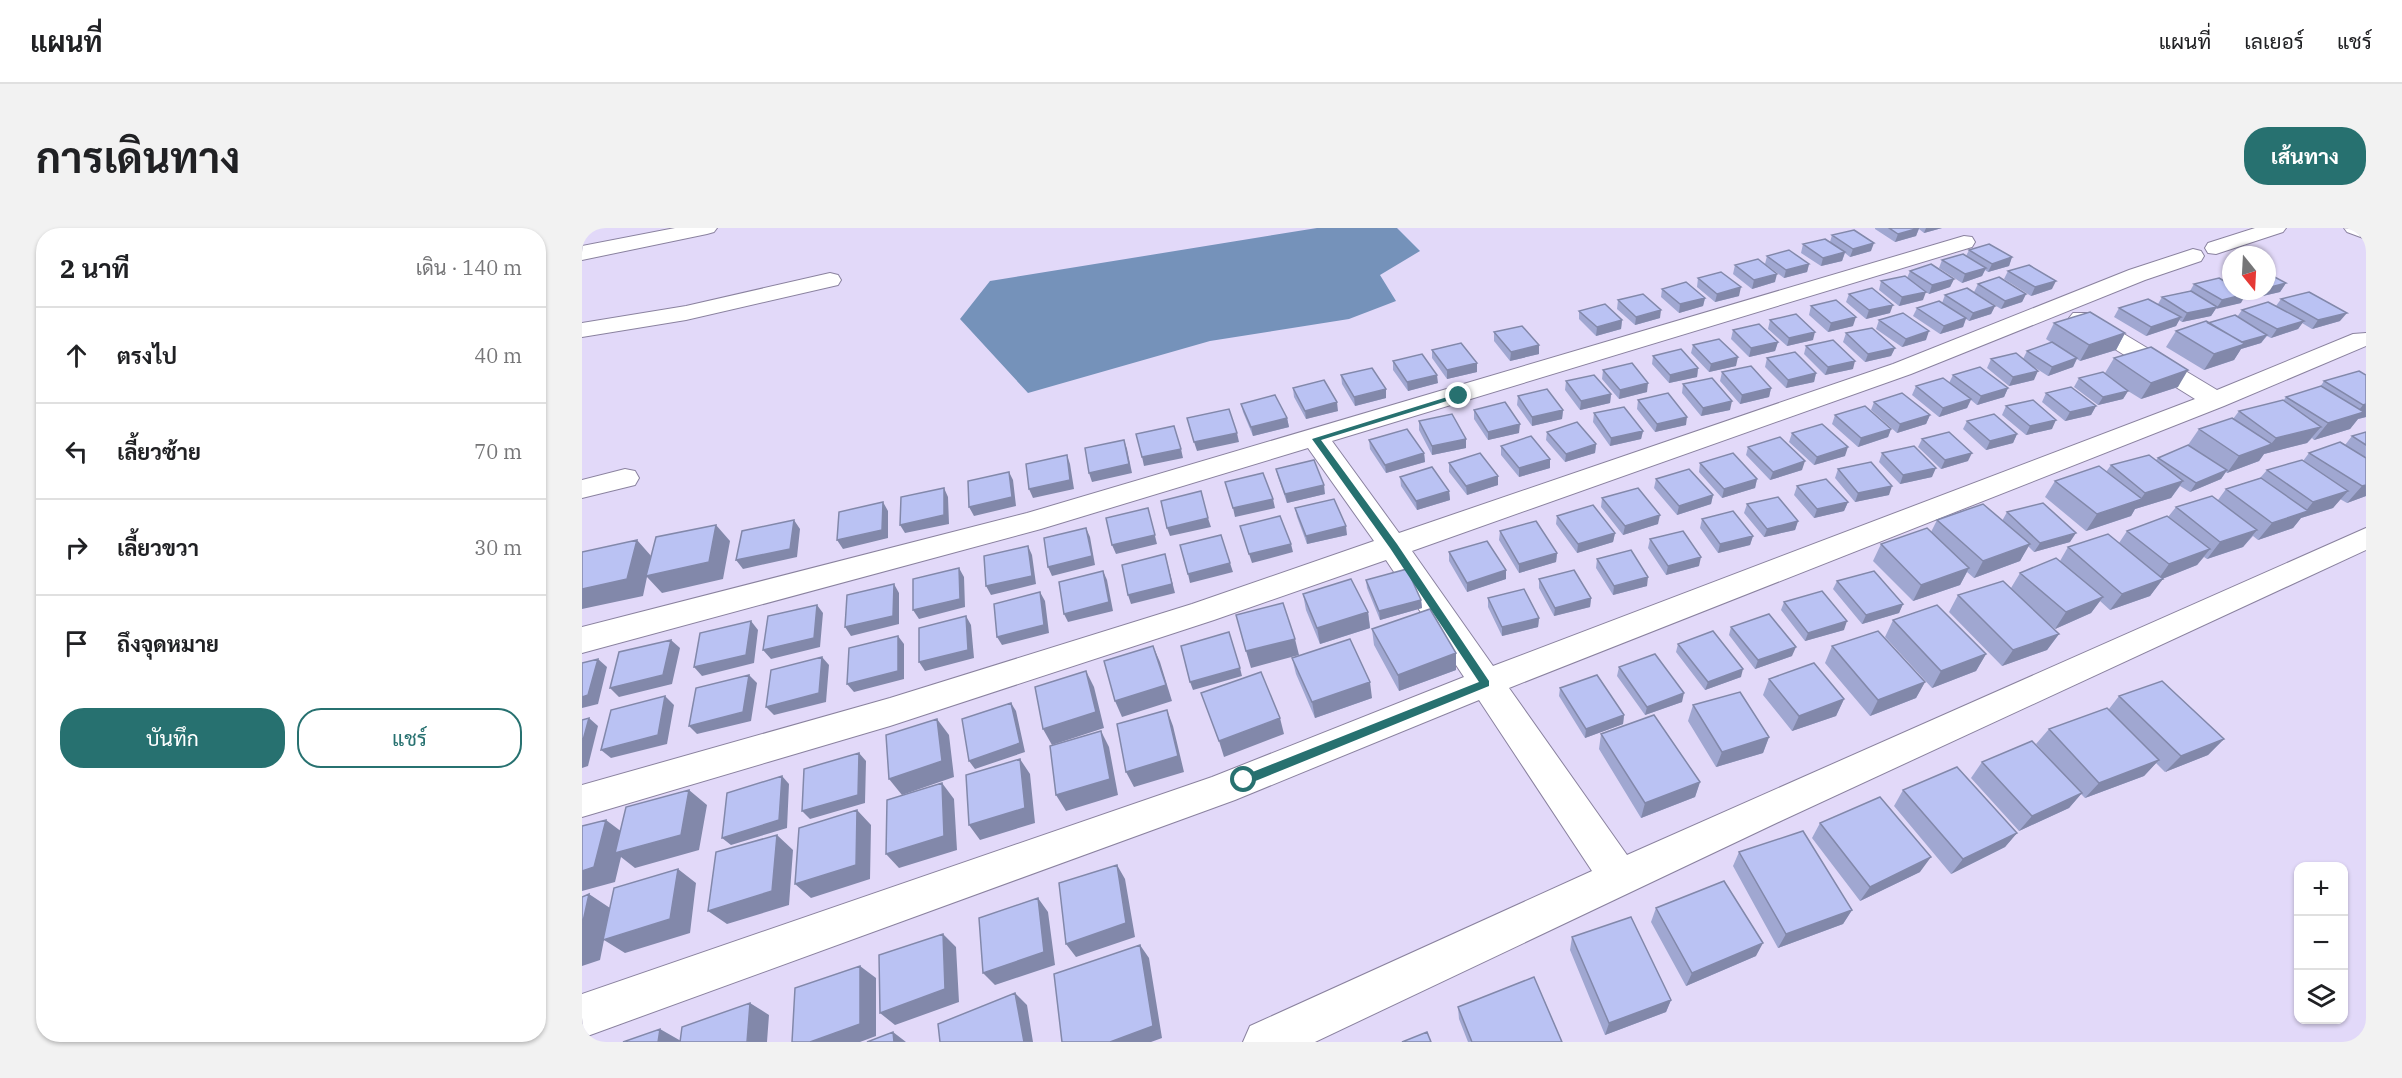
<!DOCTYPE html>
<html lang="th">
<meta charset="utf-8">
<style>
body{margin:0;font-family:"IBM Plex Serif",Sarabun,serif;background:#f2f2f2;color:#202124}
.controls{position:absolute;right:18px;bottom:18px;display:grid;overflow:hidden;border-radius:12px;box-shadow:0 2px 4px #0004}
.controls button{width:54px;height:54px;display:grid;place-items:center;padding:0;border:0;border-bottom:2px solid #e0e0e0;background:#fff;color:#202124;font:30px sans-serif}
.compass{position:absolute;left:1640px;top:18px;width:54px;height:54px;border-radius:50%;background:#fff;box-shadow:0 2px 4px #0004;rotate:162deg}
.stop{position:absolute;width:18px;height:18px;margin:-14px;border:4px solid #277170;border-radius:50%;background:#fff}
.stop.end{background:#277170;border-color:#fff;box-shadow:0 2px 6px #0008}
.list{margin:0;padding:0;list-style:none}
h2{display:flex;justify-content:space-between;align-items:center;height:78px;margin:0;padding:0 24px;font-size:26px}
h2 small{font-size:20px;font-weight:400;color:#757577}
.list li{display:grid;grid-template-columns:39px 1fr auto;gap:18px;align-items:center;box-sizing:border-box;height:96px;padding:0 24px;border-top:2px solid #e0e0e0}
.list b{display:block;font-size:22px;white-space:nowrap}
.list em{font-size:20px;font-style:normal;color:#757577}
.actions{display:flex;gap:12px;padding:18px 24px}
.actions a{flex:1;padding:14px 0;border:2px solid #277170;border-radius:24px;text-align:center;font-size:21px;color:#277170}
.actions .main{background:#277170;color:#fff}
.icon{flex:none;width:33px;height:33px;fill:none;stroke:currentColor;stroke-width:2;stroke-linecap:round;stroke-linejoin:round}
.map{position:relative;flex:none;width:1784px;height:814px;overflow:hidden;border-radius:24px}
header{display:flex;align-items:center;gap:36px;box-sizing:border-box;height:84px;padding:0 30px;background:#fff;border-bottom:2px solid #e0e0e0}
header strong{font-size:28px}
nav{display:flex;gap:33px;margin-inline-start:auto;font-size:21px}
.intro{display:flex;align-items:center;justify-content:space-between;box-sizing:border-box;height:144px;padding:0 36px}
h1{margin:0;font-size:42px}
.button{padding:15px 27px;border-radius:24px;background:#277170;color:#fff;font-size:21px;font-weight:700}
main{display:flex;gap:36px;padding:0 36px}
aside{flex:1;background:#fff;border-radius:24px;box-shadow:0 2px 4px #0004}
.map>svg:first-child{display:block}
</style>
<header>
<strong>แผนที่</strong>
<nav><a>แผนที่</a><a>เลเยอร์</a><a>แชร์</a></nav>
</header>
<div class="intro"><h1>การเดินทาง</h1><a class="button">เส้นทาง</a></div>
<main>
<aside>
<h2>2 นาที<small>เดิน · 140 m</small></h2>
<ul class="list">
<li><svg class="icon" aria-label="ahead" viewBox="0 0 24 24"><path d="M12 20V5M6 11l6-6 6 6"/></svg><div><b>ตรงไป</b></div><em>40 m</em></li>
<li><svg class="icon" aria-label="left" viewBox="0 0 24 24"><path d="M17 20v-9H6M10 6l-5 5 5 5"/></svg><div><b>เลี้ยวซ้าย</b></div><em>70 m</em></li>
<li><svg class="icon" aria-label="right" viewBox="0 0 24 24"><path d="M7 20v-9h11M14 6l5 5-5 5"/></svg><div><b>เลี้ยวขวา</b></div><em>30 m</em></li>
<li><svg class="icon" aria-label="arrive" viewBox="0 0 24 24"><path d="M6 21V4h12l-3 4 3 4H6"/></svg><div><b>ถึงจุดหมาย</b></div></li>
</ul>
<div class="actions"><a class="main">บันทึก</a><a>แชร์</a></div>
</aside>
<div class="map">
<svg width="1784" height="814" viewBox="0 0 1784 814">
<rect width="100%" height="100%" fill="#e2d9f9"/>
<path fill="#7592ba" d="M735 0H815L838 23 798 47 814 73 767 91 628 113 446 165 378 91 408 53Z"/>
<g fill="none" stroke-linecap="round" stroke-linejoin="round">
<defs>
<path id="minor" d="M93 0H135L132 4 125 6 0 32V18Z
M1673 0H1704L1701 4 1634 26 1626 25 1623 20 1626 15Z
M1762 0H1784V11L1765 4Z
M1382 8 1390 9 1393 14 1390 19 750 213 817 305 1311 136 1547 42 1611 21 1619 23 1622 28 1619 33 1563 52 1329 146 830 323 911 438 1613 171 1491 95 1487 90 1491 85H1507L1635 162 1771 106 1784 105V118L1642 178 927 460 1045 627 1784 300V322L1203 591 733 814H661L668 798 1010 643 897 472 653 572 0 810V766L630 549 882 449 804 332 632 392 308 498 0 589V557L308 470 610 376 792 313 726 220 459 301 0 425V399L445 285Z
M248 45 256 47 259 52 256 57 104 92 0 109V95L104 78Z
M43 241 53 243 57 250 53 257 0 270V252Z"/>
</defs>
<use href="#minor" stroke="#8a829f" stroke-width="2"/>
<use href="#minor" fill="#fff" fill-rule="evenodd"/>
</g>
<path fill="#a0a7d1" d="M1293 0H1360L1342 5 1337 1 1334 8 1313 14 1293 1Z
M1250 7 1289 23 1268 29 1263 25 1260 33 1239 38 1219 25 1221 16 1248 14Z
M1387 22 1430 29 1427 38 1406 44 1403 42 1400 48 1380 55 1357 40 1360 32 1384 28Z
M1185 28 1227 36 1225 44 1202 50 1183 36Z
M1153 37 1193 54 1170 61 1151 46Z
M1328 43 1372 51 1368 59 1347 66 1341 62V72L1317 78 1297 62 1299 53 1325 50Z
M1426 43 1470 61 1449 68 1422 51Z
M1648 45H1649V57L1642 53Z
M1116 50 1157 68 1133 74 1115 59Z
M1704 55 1698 64 1672 70 1660 63H1685Z
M1396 56 1444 66 1440 74 1419 81 1392 64Z
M1612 56 1659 75 1634 80 1629 88 1600 94 1597 92 1594 98 1564 108 1532 89 1537 80 1576 76 1580 69 1608 63Z
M1080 61 1123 70 1121 78 1097 85 1079 69Z
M1267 66 1308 85 1284 91 1264 74Z
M1363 67 1413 78 1409 86 1387 93 1384 91 1381 99 1358 106 1331 88 1335 80 1360 75Z
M1699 71 1758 93 1730 101 1720 95 1716 101 1689 110 1685 108 1679 115 1659 121 1652 132 1622 142 1584 119 1594 103 1626 95 1655 89 1660 82 1694 78Z
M1036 72 1078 90 1053 97 1035 81Z
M1229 78 1271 98 1246 104 1227 87Z
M997 83 1040 92 1039 101 1014 108 997 91Z
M1188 92 1231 112 1205 118 1186 101Z
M1297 92 1344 112 1320 119 1294 101Z
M1472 95 1543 105 1534 122 1498 133 1495 131 1491 139 1466 148 1449 137 1452 152 1427 158 1405 140 1409 131H1441L1445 123 1470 115 1464 111Z
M1151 102 1196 114 1193 123 1167 129 1149 111Z
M912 104 957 117V126L928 133 912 113Z
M1264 105 1313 120 1309 128 1283 134 1261 114Z
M1111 117 1154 138 1127 144 1109 125Z
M1224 118 1271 141 1243 147 1222 126Z
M850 122 895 135V144L865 151 850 130Z
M1071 128 1116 140 1115 149 1087 155 1070 136Z
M1185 130 1234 145 1232 154 1204 160 1183 139Z
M1532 130 1596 159 1559 171 1546 163 1541 171 1516 177 1492 159 1497 150 1523 145Z
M811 133 856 155 826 163 811 142Z
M1021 142 1065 164 1037 171 1020 151Z
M1777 143 1784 189 1776 191 1768 201 1732 212 1730 210 1725 215 1682 226 1677 233 1645 245 1644 244 1639 251 1608 264 1598 258 1589 270 1553 281 1549 288 1504 303 1463 269 1473 253 1524 244 1529 237 1574 232 1576 230 1606 217 1617 201 1651 191 1657 183 1701 173 1704 169 1738 159 1742 153Z
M1140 144 1189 160 1187 169 1158 176 1138 153Z
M759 147 804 170 773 178 760 156Z
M1371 147 1426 160 1422 169 1395 177 1389 172 1385 180 1357 189 1330 167 1334 158 1367 155Z
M984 153 1029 166 1028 175 998 182 983 162Z
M1101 156 1148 182 1119 188 1100 165Z
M711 160 756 183 724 191 712 169Z
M1464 165 1514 178 1509 187 1483 193 1460 174Z
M936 168 981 182 980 191 950 198 935 177Z
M1056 172 1104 197 1073 204 1055 181Z
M1292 174 1348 187 1344 196 1315 205 1289 182Z
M659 176 705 190 707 199 671 208 661 184Z
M1424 178 1470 201 1444 207 1420 187Z
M892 182 937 205 906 212 892 191Z
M1012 185 1061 203 1059 211 1028 218 1011 194Z
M1253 187 1309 201 1306 209 1276 219 1250 196Z
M837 193 884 211V220L850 227 837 202Z
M1385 193 1435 206 1431 215 1404 222 1381 201Z
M965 204 1014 216 1013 225 983 234 964 212Z
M1784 204V268L1765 275 1758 271 1751 280 1719 290 1711 300 1676 312 1671 308 1661 319 1625 331 1622 329 1615 337 1580 351 1568 368 1528 382 1518 373 1509 385 1473 401 1459 389 1477 406 1465 422 1420 438 1367 384 1376 367 1429 360 1438 345 1478 333 1486 319 1537 315 1545 303 1586 289 1594 279 1636 272 1644 261 1678 250 1685 242 1721 233 1727 225 1763 217 1770 208Z
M1210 205 1263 228 1232 237 1207 214Z
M1340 211 1386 233 1359 241 1336 219Z
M787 212 842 225 843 234 804 245 788 221Z
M919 218 968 240 937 249 919 227Z
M1166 219 1220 242 1188 252 1164 227Z
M1300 225 1350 249 1318 256 1297 234Z
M867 235 916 248V257L885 267 867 244Z
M1118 235 1175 251 1173 260 1140 270 1117 244Z
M694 241 743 266 705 275 696 249Z
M1256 241 1307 267 1273 274 1253 250Z
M818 249 867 263 868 272 835 282 819 258Z
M1074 251 1131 267 1129 276 1095 287 1072 260Z
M1215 258 1266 274 1262 283 1232 290 1212 267Z
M1020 270 1076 296 1041 307 1019 279Z
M1165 276 1216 293 1213 302 1182 309 1162 285Z
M713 280 765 307 725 316 715 289Z
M1425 284 1488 314 1452 324 1446 318 1438 333 1392 350 1385 344 1378 357 1331 373 1291 333 1299 316 1349 304 1355 292 1420 293Z
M975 288 1033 305 1031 314 995 325 974 296Z
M1120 291 1171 308 1168 317 1136 325 1118 300Z
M918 303 975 325 974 334 937 345 917 312Z
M1068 311 1117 338 1084 347 1066 320Z
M867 324 924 351 885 364 867 333Z
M1015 331 1065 358 1031 367 1014 340Z
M957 351 1009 370 1008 379 972 388 957 360Z
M784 352 839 372 840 380 798 392 785 360Z
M1255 353 1321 376 1317 385 1280 396 1251 361Z
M721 366 786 384 788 400 738 416 724 382Z
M906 370 957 390 956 399 920 408 906 379Z
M1202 374 1262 402 1223 413 1199 382Z
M1311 392 1404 426 1394 443 1350 460 1303 409Z
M1149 399 1210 428 1173 441 1147 407Z
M790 401 874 442 817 463 792 417Z
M1096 416 1159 449 1123 462 1094 424Z
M1250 418 1343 454 1334 470 1288 488 1243 435Z
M710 430 790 470 733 490 714 446Z
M1037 439 1100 474 1063 487 1035 448Z
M1187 451 1262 471 1254 488 1210 503 1181 467Z
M978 460 1042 487 1041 496 1003 510 977 468Z
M1537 468 1642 511 1626 527 1583 544 1574 535 1562 548 1503 570 1499 566 1487 580 1437 603 1389 550 1400 534 1475 539 1454 516 1467 501 1527 481Z
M1111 477 1187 509 1181 525 1134 539 1106 493Z
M1019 506 1118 554 1113 569 1059 590 1017 521Z
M1321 562 1435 605 1423 619 1369 646 1312 578Z
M1238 595 1338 644 1278 673 1230 610Z
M1157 624 1270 682 1261 696 1196 720 1151 638Z
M1074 680 1174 728 1104 758 1069 694Z
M990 709 1089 772 1084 784 1023 807 988 722Z
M876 779 980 814H886L877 791Z"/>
<path fill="#8288aa" d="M1337 0 1334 8 1313 14 1316 6Z
M1344 0H1360L1342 5Z
M1292 15 1289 23 1268 29 1271 21Z
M1263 24 1260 33 1239 38 1241 30Z
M1430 29 1427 38 1406 44 1410 36Z
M1227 36 1225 44 1202 50 1204 42Z
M1404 40 1400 48 1380 55 1383 46Z
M1195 46 1193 54 1170 61 1172 52Z
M1372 51 1368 59 1347 66 1350 57Z
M1474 53 1470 61 1449 68 1453 59Z
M1704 55 1698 64 1672 70 1677 63H1685V60Z
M1159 59 1157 68 1133 74 1135 66Z
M1344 64 1341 72 1317 78 1320 69Z
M1444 66 1440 74 1419 81 1423 73Z
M1664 66 1659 75 1634 81 1640 72Z
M1123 70 1121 78 1097 85 1098 76Z
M1311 77 1308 85 1284 91 1287 82Z
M1413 78 1409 86 1387 93 1391 85Z
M1635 79 1629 88 1600 94 1605 85Z
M1079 82 1078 90 1053 97 1054 89Z
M1765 85 1758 93 1730 101 1736 92Z
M1274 89 1271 98 1246 104 1249 95Z
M1599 89 1594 98 1564 108 1569 99Z
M1384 90 1381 99 1358 106 1362 98Z
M1040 92 1039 101 1014 108 1015 99Z
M1722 93 1716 101 1689 110 1695 101Z
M1347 103 1344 112 1320 119 1324 111Z
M1233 104 1231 112 1205 118 1207 110Z
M1543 105 1534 122 1498 133 1507 117Z
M1685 107 1679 115 1659 121 1652 132 1622 142 1632 126 1659 114Z
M1196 114 1193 123 1167 129 1169 120Z
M957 117V126L928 133 929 124Z
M1313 120 1309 128 1283 134 1286 126Z
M1156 129 1154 138 1127 144 1129 136Z
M1495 130 1491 139 1466 148 1470 139Z
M1273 133 1271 141 1243 147 1246 139Z
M895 135V144L865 151V142Z
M1116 140 1115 149 1087 155 1088 147Z
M1606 142 1596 159 1559 171 1569 155Z
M1456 143 1452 152 1427 158 1431 149Z
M1234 145 1232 154 1204 160 1206 152Z
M855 147 856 155 826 163 825 154Z
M1066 155 1065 164 1037 171 1038 162Z
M1189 160 1187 169 1158 176 1160 167Z
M1426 160 1422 169 1395 177 1399 168Z
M804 161V170L773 178 772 169Z
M1546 163 1541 171 1516 177 1521 169Z
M1029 166 1028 175 998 182 999 173Z
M1389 171 1385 180 1357 189 1361 180Z
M1150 173 1148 182 1119 188 1121 180Z
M755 174 756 183 724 191 723 183Z
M1784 176V189L1776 191 1768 201 1732 212 1746 195 1773 187 1781 177Z
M1514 178 1509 187 1483 193 1488 184Z
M981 182 980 191 950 198V189Z
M1348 187 1344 196 1315 205 1318 196Z
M1105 189 1104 197 1073 204 1075 196Z
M705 190 707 199 671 208 669 199Z
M1474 192 1470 201 1444 207 1448 198Z
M938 196 937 205 906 212V204Z
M1739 199 1725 215 1682 226 1677 233 1645 245 1657 228 1689 216 1694 210Z
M1309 201 1306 209 1276 219 1279 210Z
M1061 203 1059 211 1028 218 1029 210Z
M655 205 657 214 615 223 612 214Z
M1435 206 1431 215 1404 222 1408 213Z
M884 211V220L850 227V218Z
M542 212 545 221 550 245 510 254 507 245Z
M1014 216 1013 225 983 234 984 226Z
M1266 219 1263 228 1232 237 1235 229Z
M599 221 601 230 562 238 560 229Z
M842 225 843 234 804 245 803 237Z
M1390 225 1386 233 1359 241 1363 232Z
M485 227 488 236 492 261 451 270 447 261Z
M968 231V240L937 249V240Z
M1223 233 1220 242 1188 252 1191 244Z
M1354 240 1350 249 1318 256 1321 247Z
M1645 242 1639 251 1608 264 1614 255Z
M427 244 431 252 434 278 392 288 387 279Z
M916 248V257L885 267 884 258Z
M1175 251 1173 260 1140 270 1142 261Z
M1601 253 1589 270 1553 281 1549 288 1504 303 1515 286 1558 272 1563 265Z
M742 257 743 266 705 275 703 266Z
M1784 257V268L1765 275 1780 258Z
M1310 258 1307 267 1273 274 1276 265Z
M362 260 366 269 367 296 323 305 318 297Z
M867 263 868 272 835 282 834 273Z
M1766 263 1751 280 1719 290 1711 300 1676 312 1690 295 1723 284 1731 274Z
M1131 267 1129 276 1095 287 1097 278Z
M691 271 693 280 653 289 651 280Z
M301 274 306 283V310L261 321 255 312Z
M1266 274 1262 283 1232 290 1235 281Z
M566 280 575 316 534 326 530 317Z
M1078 287 1076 296 1041 307 1043 298Z
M626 290 629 299 588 308 585 300Z
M212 292 218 301 215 329 161 341 154 332Z
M1216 293 1213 302 1182 309 1185 301Z
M134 297 148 313 141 351 80 365 65 349 61 368 0 381V361L55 312 70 329Z
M764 298 765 307 725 316 724 308Z
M504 300 508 309 513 337 470 348 466 339Z
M1675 302 1661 319 1625 331 1638 314Z
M1033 305 1031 314 995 325 996 316Z
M1494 305 1488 314 1452 324 1458 315Z
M1171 308 1168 317 1136 325 1138 316Z
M709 316 711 324 670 335 667 326Z
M1448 316 1438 333 1392 350 1401 333Z
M446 318 450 327 454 356 409 367 404 358Z
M1628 321 1615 337 1575 353 1587 336Z
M975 325 974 334 937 345V336Z
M583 326 593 365 549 376 546 367Z
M1119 329 1117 338 1084 347 1086 338Z
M648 335 651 344 608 355 606 346Z
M377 340 382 349 383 379 337 391 331 382Z
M1387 340 1378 357 1331 373 1339 357Z
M924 342V351L885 364V355Z
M521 343 525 352 531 383 486 394 482 386Z
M1066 349 1065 358 1031 367 1032 358Z
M1581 351 1568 368 1528 382 1540 366Z
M312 356 317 365V396L269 408 263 399Z
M458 364 463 373 467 405 420 417 415 409Z
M1521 369 1509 385 1473 401 1484 384Z
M1009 370 1008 379 972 388 973 380Z
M839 372 840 380 798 392 797 383Z
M1321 376 1317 385 1280 396 1284 387Z
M235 377 241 385 238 419 189 431 181 422Z
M786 384 788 400 738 416 735 400Z
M384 388 389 397 392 430 343 443 337 434Z
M957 390 956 399 920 408V399Z
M169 393 176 402 172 435 120 448 112 439Z
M1265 393 1262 402 1223 413 1226 405Z
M1477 406 1465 422 1420 438 1431 422Z
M316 408 322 416V451L272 464 265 456Z
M713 411 717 427 669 440 664 423Z
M89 412 98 420 90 456 37 469 28 460Z
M571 418 578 434 590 473 540 489 533 473Z
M1214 419 1210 428 1173 441 1176 432Z
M874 425V442L817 463 816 447Z
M1404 426 1394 443 1350 460 1359 443Z
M240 429 247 437 244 474 192 487 184 479Z
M16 431 25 439 16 476 0 480V469Z
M658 440 660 448 611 462 608 454Z
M1161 441 1159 449 1123 462 1126 454Z
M504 443 512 459 522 500 470 517 461 501Z
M167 447 175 455 169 493 115 506 107 498Z
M788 454 790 470 733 490 730 474Z
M1343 454 1334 470 1288 488 1296 472Z
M1102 465 1100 474 1063 487 1065 479Z
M83 468 92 477 85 516 29 530 19 522Z
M1262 471 1254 488 1210 503 1217 488Z
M429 475 434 483 443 524 393 541 387 533Z
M585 482 591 498 602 544 552 559 544 544Z
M1042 487 1041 496 1003 510 1004 501Z
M7 490 16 498 6 538 0 540V516Z
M698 490 702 506 642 529 637 513Z
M355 491 367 507 372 549 320 567 307 551Z
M519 503 527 519 536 567 484 583 474 567Z
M1187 509 1181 525 1134 539 1140 524Z
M1642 511 1626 527 1583 544 1599 528Z
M277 525 284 533 283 575 228 591 220 583Z
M438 531 448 546 453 595 398 612 387 597Z
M1577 532 1562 548 1503 570 1517 555Z
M200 548 207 556 205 600 149 617 140 610Z
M1118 554 1113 569 1059 590 1063 575Z
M360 555 372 571 375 622 317 640 304 626Z
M107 562 125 577 117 622 53 640 39 629 33 654 0 663V643L24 592 44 607Z
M1500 565 1487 580 1437 603 1450 588Z
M275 582 289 597 288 651 229 670 213 656Z
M1435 605 1423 619 1369 646 1381 631Z
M195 607 211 622 207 677 145 696 126 683Z
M1349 629 1338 644 1278 673 1288 659Z
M535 637 543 651 553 709 494 729 484 716Z
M96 641 114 655 108 705 43 725 22 712 18 732 0 738V698L7 666 28 680Z
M456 670 466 684 473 737 413 757 401 745Z
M1270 682 1261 696 1196 720 1204 706Z
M361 706 374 719 377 774 313 797 298 785Z
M1181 715 1174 728 1104 758 1110 745Z
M558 717 567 730 580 810 569 814H528Z
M278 738 294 750V808L278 814H228Z
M433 765 445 777 451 814H442Z
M1089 772 1084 784 1023 807 1027 795Z
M168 775 187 787 185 814H165Z
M78 801 99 813V814H76Z
M311 804 324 814H312Z"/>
<path fill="#bac2f3" stroke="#8288aa" stroke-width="1.5" d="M1307 0H1337L1316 6Z
M1272 2 1292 15 1271 21 1250 7Z
M1243 11 1263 24 1241 30 1221 16Z
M1407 16 1430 29 1410 36 1387 22Z
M1207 22 1227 36 1204 42 1185 28Z
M1381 26 1404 40 1383 46 1360 32Z
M1176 31 1195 46 1172 52 1153 37Z
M1349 36 1372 51 1350 57 1328 43Z
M1447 37 1474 53 1453 59 1426 43Z
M1139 44 1159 59 1135 66 1116 50Z
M1685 45 1704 55 1685 60Z
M1323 48 1344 64 1320 69 1299 53Z
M1417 49 1444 66 1423 73 1396 56Z
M1637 50 1649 57V63H1658L1664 66 1640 72 1612 56Z
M1104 54 1123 70 1098 76 1080 61Z
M1290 60 1311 77 1287 82 1267 66Z
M1385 60 1413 78 1391 85 1363 67Z
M1609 63 1635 79 1605 85 1580 69Z
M1727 64 1765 85 1736 92 1699 71Z
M1061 66 1079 82 1054 89 1036 72Z
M1566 71 1599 89 1569 99 1537 80Z
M1254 72 1274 89 1249 95 1229 78Z
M1357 73 1384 90 1362 98 1335 80Z
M1686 74 1722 93 1695 101 1660 82Z
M1023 76 1040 92 1015 99 997 83Z
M1508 84 1543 105 1507 117 1472 95Z
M1321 85 1347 103 1324 111 1297 92Z
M1214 86 1233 104 1207 110 1188 92Z
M1653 87 1685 107 1660 114 1626 95Z
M1624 93 1663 116 1632 126 1594 103Z
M1177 96 1196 114 1169 120 1151 102Z
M940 98 957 117 929 124 912 104Z
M1290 100 1313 120 1286 126 1264 105Z
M1137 111 1156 129 1129 136 1111 117Z
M1251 112 1273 133 1246 139 1224 118Z
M1470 114 1495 130 1470 139 1445 123Z
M879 115 895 135 865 142 850 122Z
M1569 119 1606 142 1569 155 1532 130Z
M1099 121 1116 140 1088 147 1071 128Z
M1213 124 1234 145 1206 152 1185 130Z
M1434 125 1456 143 1431 149 1409 131Z
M840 126 855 147 825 154 811 133Z
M1050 135 1066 155 1038 162 1021 142Z
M1169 138 1189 160 1160 167 1140 144Z
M1398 139 1426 160 1399 168 1371 147Z
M790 140 804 161 772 169 759 147Z
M1777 143 1784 147V176L1781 177 1742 153Z
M1521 144 1546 163 1521 169 1497 150Z
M1012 147 1029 166 999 173 984 153Z
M1130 150 1150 173 1121 180 1101 156Z
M1361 150 1389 171 1361 180 1334 158Z
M742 152 755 174 723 183 711 160Z
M1739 158 1782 184 1746 195 1704 169Z
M1489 159 1514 178 1488 184 1464 165Z
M965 161 981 182 950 189 936 168Z
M1086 165 1105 189 1075 196 1056 172Z
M1320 165 1348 187 1318 196 1292 174Z
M693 167 705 190 669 199 659 176Z
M1451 172 1474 192 1448 198 1424 178Z
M1701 172 1739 199 1694 210 1657 183Z
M923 174 938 196 906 204 892 182Z
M1283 178 1309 201 1279 210 1253 187Z
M1042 179 1061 203 1029 210 1012 185Z
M647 181 655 205 612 214 605 190Z
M870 186 884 211 850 218 837 193Z
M1412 186 1435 206 1408 213 1385 193Z
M1650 190 1690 216 1657 228 1617 201Z
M995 194 1014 216 984 226 965 204Z
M1240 196 1266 219 1235 229 1210 205Z
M592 198 599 221 560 229 554 206Z
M825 201 842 225 803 237 787 212Z
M1367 204 1390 225 1363 232 1340 211Z
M1784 204V217L1770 208Z
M949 208 968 231 937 240 919 218Z
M1198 209 1223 233 1191 244 1166 219Z
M542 212 547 236 507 245 503 220Z
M1758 214 1784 230V257L1780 258 1727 225Z
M1606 217 1645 242 1614 255 1576 230Z
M1332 218 1354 240 1321 247 1300 225Z
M898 225 916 248 884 258 867 235Z
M1151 225 1175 251 1142 261 1118 235Z
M485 227 488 252 447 261 444 236Z
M1567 227 1601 253 1563 265 1529 237Z
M732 232 742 257 703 266 694 241Z
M1720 232 1766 263 1731 274 1685 242Z
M1289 234 1310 258 1276 265 1256 241Z
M1517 238 1560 271 1515 286 1473 253Z
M850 239 867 263 834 273 818 249Z
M1107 241 1131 267 1097 278 1074 251Z
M427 244 430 269 387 279 386 253Z
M681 245 691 271 651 280 643 254Z
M1679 250 1726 283 1690 295 1644 261Z
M1244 251 1266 274 1235 281 1215 258Z
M362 260V287L318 297 319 269Z
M1056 260 1078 287 1043 298 1020 270Z
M619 263 626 290 585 300 579 273Z
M1630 268 1675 302 1638 314 1594 279Z
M1196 269 1216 293 1185 301 1165 276Z
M752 271 764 298 724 308 713 280Z
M301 274 300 302 255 312 257 284Z
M1461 275 1494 305 1458 315 1425 284Z
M1401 276 1448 316 1401 333 1355 292Z
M1011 277 1033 305 996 316 975 288Z
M566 280 573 307 530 317 524 290Z
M1151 283 1171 308 1138 316 1120 291Z
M698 288 709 316 667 326 658 298Z
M1585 288 1628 321 1587 336 1545 303Z
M212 292 208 321 154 332 160 303Z
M954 293 975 325 937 336 918 303Z
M134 297 127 334 64 348 74 309Z
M504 300 510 328 466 339 462 310Z
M1345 300 1387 340 1339 357 1299 316Z
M1101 303 1119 329 1086 338 1068 311Z
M1526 306 1581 351 1540 366 1486 319Z
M639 307 648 335 606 346 598 317Z
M55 312 45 351 0 361V324Z
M905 313 924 342 885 355 867 324Z
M446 318 450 348 404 358 402 328Z
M1049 322 1066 349 1032 358 1015 331Z
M583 326 590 356 546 367 540 337Z
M1474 330 1521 369 1484 384 1438 345Z
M377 340 378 371 331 382V351Z
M825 341 839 372 797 383 784 352Z
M992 342 1009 370 973 380 957 351Z
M521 343 527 374 482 386 477 354Z
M1292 343 1321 376 1284 387 1255 353Z
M769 351 786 384 735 400 721 366Z
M1421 353 1477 406 1431 422 1376 367Z
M312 356 311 388 263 399 265 367Z
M942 361 957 390 920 399 906 370Z
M1240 363 1265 393 1226 405 1202 374Z
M458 364 462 397 415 409 412 376Z
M701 375 713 411 664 423 654 387Z
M235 377 232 410 181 422 186 388Z
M1355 377 1404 426 1359 443 1311 392Z
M848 381 874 425 816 447 790 401Z
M1187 386 1214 419 1176 432 1149 399Z
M384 388 386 422 337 434V400Z
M169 393 164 427 112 439 118 405Z
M1131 403 1161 441 1126 454 1096 416Z
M1296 403 1343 454 1296 472 1250 418Z
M647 404 658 440 608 454 599 418Z
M316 408V443L265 456 267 420Z
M768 411 788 454 730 474 710 430Z
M89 412 81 447 28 460 37 424Z
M571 418 584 457 533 473 522 433Z
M1073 426 1102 465 1065 479 1037 439Z
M240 429 237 465 184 479 189 442Z
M16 431 6 467 0 469V435Z
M1232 435 1262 471 1217 488 1187 451Z
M504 443 514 484 461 501 453 459Z
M679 444 698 490 637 513 619 465Z
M167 447 161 484 107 498 114 460Z
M1015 447 1042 487 1004 501 978 460Z
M1580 453 1642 511 1599 528 1537 468Z
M1158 464 1187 509 1140 524 1111 477Z
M83 468 76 507 19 522 29 482Z
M429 475 438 515 387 533 380 491Z
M1525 480 1577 532 1517 555 1467 501Z
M585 482 596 528 544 544 535 496Z
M1072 487 1118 554 1063 575 1019 506Z
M7 490 0 516V492Z
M355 491 360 533 307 551 304 507Z
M519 503 528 551 474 567 468 518Z
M1450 513 1500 565 1450 588 1400 534Z
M277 525 276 567 220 583 222 541Z
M438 531 443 580 387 597 384 547Z
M1375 539 1435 605 1381 631 1321 562Z
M200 548 197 592 140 610 145 565Z
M360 555 362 608 304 626 305 572Z
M107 562 99 607 33 625 44 579Z
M1298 569 1349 629 1288 659 1238 595Z
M275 582 274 637 213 656 217 600Z
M24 592 12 639 0 643V598Z
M1221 603 1270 682 1204 706 1157 624Z
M195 607 190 663 126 683 134 624Z
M535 637 544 695 484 716 477 655Z
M96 641 88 691 21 712 32 660Z
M1142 653 1181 715 1110 745 1074 680Z
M7 666 0 698V669Z
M456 670 462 724 401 745 397 690Z
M1049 689 1089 772 1027 795 990 709Z
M361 706 363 761 298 785 297 727Z
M558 717 571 798 528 814H480L472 746Z
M278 738V796L228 814H210L213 760Z
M952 749 980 814H890L876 779Z
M433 765 442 814H358L356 796Z
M168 775 165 814H98L100 799Z
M78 801 76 814H41Z
M311 804 312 814H285Z
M845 804 849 814H820Z"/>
<path fill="#277170" d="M875 166 881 168 739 212 815 316 907 453V458L666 556H658V549L897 454 808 320 730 211Z"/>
</svg>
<div class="controls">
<button>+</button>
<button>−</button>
<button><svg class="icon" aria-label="layers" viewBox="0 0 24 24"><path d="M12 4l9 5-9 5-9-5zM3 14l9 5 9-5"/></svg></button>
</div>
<svg class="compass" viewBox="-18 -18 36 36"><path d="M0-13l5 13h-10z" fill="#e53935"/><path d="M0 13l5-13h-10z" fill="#757577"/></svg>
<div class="stop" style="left:662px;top:552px"></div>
<div class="stop end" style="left:877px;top:168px"></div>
</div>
</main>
